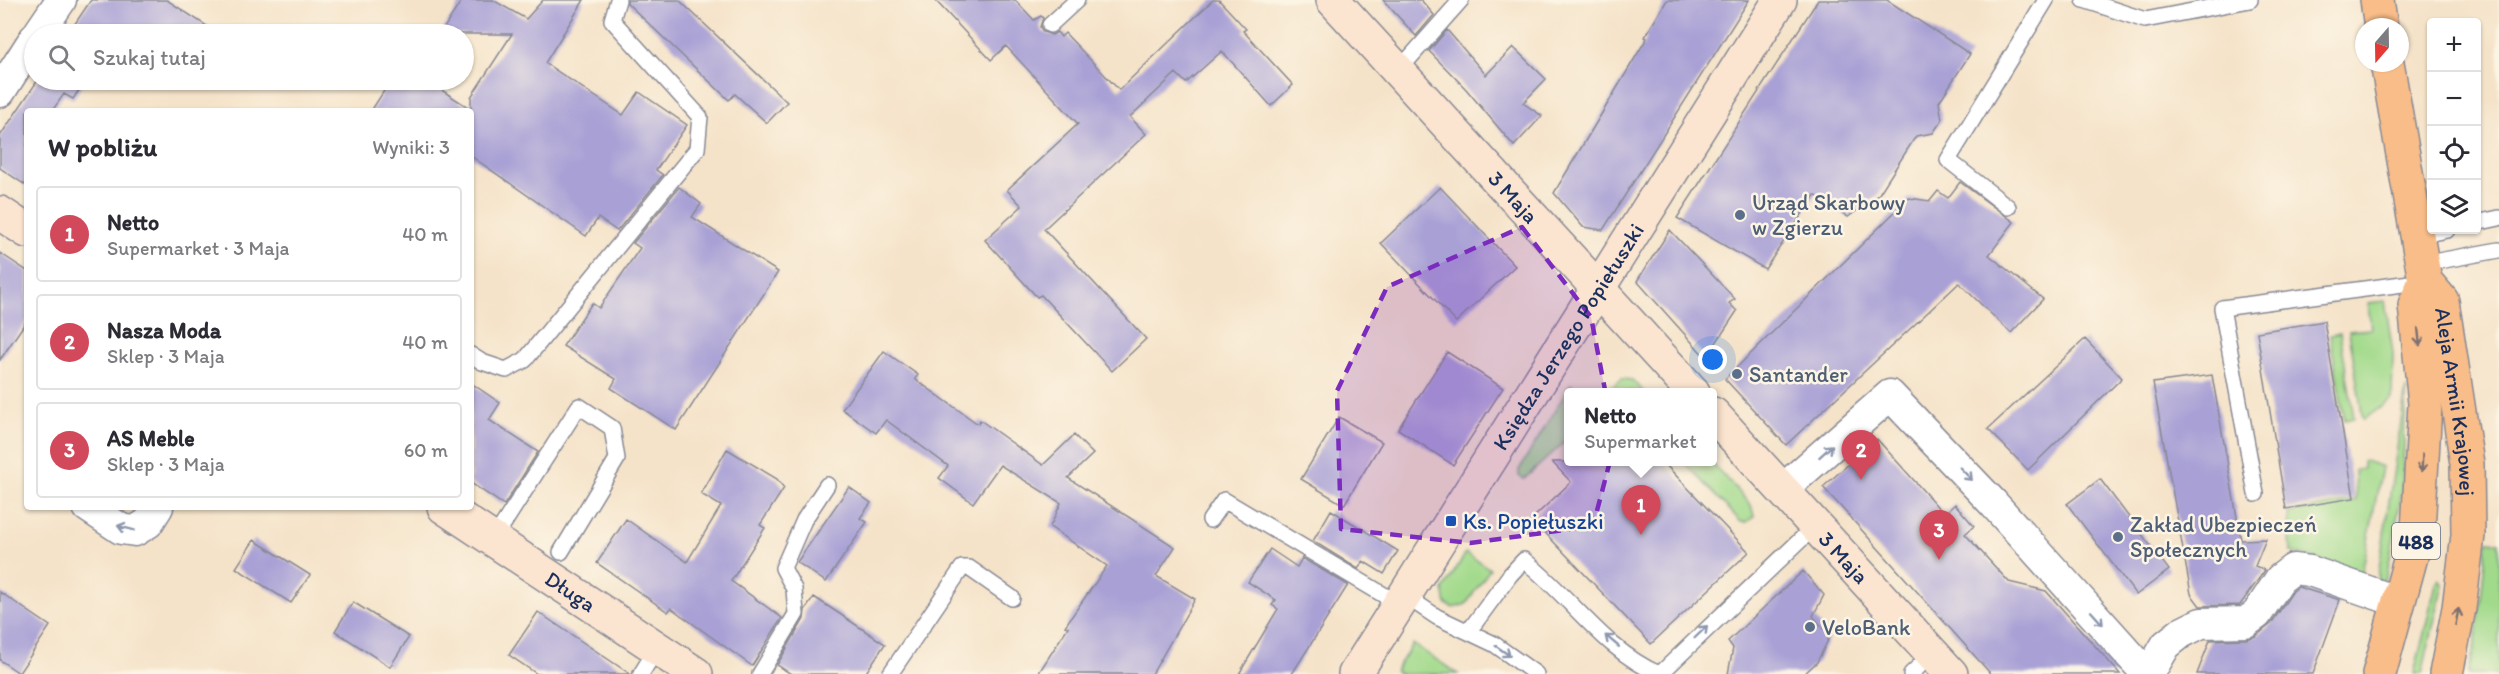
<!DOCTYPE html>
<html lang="pl">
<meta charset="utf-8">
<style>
body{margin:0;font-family:Itim,sans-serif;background:#f2f2f3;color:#2b2b33}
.controls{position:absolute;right:18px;top:18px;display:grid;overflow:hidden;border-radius:6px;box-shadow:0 2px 4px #0004}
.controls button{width:54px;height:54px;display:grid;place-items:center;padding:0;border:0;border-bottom:2px solid #e1e1e2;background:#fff;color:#2b2b33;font:30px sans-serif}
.compass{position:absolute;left:2355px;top:18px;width:54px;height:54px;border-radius:50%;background:#fff;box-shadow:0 2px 4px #0004;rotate:200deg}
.you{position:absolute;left:1713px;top:360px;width:21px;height:21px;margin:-15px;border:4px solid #fff;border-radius:50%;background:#1a73e8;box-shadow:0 0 0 9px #1a73e833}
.badge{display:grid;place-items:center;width:39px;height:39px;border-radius:50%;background:#d1495b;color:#fff;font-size:20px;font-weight:700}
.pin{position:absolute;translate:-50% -50px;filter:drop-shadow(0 2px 3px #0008)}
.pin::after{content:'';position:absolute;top:32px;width:21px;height:18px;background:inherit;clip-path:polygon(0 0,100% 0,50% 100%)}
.popup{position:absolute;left:1564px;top:388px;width:153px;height:78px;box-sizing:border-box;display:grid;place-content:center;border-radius:6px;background:#fff;filter:drop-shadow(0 2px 4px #0005);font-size:20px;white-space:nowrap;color:#7c7c81}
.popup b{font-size:22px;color:#2b2b33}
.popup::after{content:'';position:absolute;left:50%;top:100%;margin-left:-12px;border:12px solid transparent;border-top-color:#fff}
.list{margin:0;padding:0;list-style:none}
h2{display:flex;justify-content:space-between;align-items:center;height:78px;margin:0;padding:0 24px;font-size:26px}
h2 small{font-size:20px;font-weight:400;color:#7c7c81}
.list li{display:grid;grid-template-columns:39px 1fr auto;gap:18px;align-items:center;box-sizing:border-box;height:96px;margin:0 12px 12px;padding:0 12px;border:2px solid #e1e1e2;border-radius:6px}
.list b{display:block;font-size:22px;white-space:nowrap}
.list p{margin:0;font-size:20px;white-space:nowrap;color:#7c7c81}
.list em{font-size:20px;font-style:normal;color:#7c7c81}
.icon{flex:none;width:33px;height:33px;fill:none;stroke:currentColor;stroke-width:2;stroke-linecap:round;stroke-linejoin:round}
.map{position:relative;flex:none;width:2499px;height:674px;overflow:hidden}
.search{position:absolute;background:#fff;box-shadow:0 2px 4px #0004;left:24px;top:24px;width:450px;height:66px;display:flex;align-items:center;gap:15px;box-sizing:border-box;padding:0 21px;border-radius:33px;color:#7c7c81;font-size:22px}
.panel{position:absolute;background:#fff;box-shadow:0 2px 4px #0004;left:24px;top:108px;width:450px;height:402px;border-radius:6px}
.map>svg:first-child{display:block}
</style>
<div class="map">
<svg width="2499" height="674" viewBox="0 0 2499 674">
<rect width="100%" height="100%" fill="#fcf5e5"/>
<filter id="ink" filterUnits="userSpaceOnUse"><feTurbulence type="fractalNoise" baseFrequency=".0167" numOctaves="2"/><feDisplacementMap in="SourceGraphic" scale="12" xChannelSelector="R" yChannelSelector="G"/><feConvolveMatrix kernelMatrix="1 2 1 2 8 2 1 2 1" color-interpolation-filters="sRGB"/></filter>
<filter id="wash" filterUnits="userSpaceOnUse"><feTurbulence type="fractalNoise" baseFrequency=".008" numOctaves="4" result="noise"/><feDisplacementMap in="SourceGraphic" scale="24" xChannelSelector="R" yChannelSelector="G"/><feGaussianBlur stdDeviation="1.35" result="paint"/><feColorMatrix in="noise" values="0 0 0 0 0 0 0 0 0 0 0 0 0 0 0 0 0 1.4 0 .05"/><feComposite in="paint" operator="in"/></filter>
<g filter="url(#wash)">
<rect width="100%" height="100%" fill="#f5e3c9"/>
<path fill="#a2da8b" stroke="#5e8474" stroke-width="1.5" d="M2385 301 2393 353 2392 399 2363 420 2349 331 2371 329 2368 303Z
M2340 333 2354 418 2344 420 2330 335Z
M1622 379 1632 380 1644 392H1604Z
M1571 384 1577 392H1569V438L1524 479 1519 476V470Z
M2406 388 2402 492 2387 574 2384 580 2377 581Z
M2363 460 2382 467 2362 573 2291 552 2289 513 2356 500 2355 470 2363 468Z
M1684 462H1711L1751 505 1754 516 1747 522H1741Z
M2487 541 2499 542V674H2468L2477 636Z
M1466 553 1490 569 1466 604 1454 608 1446 604 1443 590Z
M2439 579 2443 584 2422 674H2414L2436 584Z
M1413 644 1458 674H1400L1395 671Z"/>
<g id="blocks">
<path fill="#a9a1d5" d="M91 0H167L219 34H68Z
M462 0H493L526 19 543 0H584L545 63 623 115 639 92 687 125 656 170 663 175 617 231 598 218 586 236 471 156V111H371L391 80H426L471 109V97L512 34H440Z
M627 0H679L787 102 767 123 735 94 729 100 627 3Z
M935 0H1015L1034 20 1041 16 1043 18 1040 27 1043 32 1052 35 1057 32 1061 37 1065 33 1119 90 1213 0H1219L1246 29 1243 31 1293 85 1271 106 1222 51 1186 83 1176 73 1130 117 1146 134 1044 229 1146 339 1112 371 1041 295 1037 297 985 240 1022 206 1007 190 1078 124 1006 46 991 60Z
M1383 0H1421L1434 15 1416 36Z
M1667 0H1749L1603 230 1583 227 1554 193 1647 38 1645 37Z
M1818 0H1887L1970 54 1939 102 1942 120 1933 133 1916 136 1879 194 1848 217 1815 195 1765 269 1677 218Z
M1447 30 1486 75 1513 47 1546 79 1523 103 1542 116 1514 146 1466 89 1429 51Z
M38 80H86L73 99 64 94 52 111H27V186L0 168V136Z
M1960 182 2014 222 1989 255 2043 299 2011 333 1959 283 1786 445 1725 379 1909 198 1930 201 1938 191 1948 198Z
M679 187 701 204 692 217 778 272 676 430 611 388 616 379 563 346 592 303 599 308 640 248 633 243Z
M1440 187 1515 266 1456 322 1381 243Z
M1670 230 1735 299 1729 303 1737 311 1706 358 1637 281Z
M0 253 27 271V320L0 360Z
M2324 321 2354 498 2286 509 2257 332Z
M2085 339 2122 378 2028 470 1988 429Z
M884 351 918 375 915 379 978 424 980 420 1043 465 1074 435 1093 454 1068 478 1175 547 1156 576 1195 599 1152 674H1038L1068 627 1065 626 1107 566 1050 527 1061 503 1000 465 973 503 939 478 948 466 886 420 876 433 842 409Z
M1447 352 1503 388 1453 465 1398 429Z
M2212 375 2241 540 2266 539 2255 566 2265 570 2240 605 2200 606 2191 594 2153 383Z
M471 383 500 403 489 420 538 452 504 505 471 483Z
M1339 417 1382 442 1344 505 1301 479Z
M1877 439 1944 514 1955 504 1974 526 1965 534 2009 582 2046 591 2120 674H1991L1823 487Z
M727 449 777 479 784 488 760 525 765 528 731 581 782 618 752 666 671 608 668 612 597 563 626 519 687 562 721 506 701 494Z
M1552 462H1663L1749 552 1651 644 1532 519 1571 482Z
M2100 479 2169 570 2136 595 2067 504Z
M849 487 871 503 860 518 867 522 826 582 797 562Z
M1331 510 1398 551 1384 574 1363 561 1358 569 1313 541Z
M254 540 310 575 291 603 236 568Z
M1270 549 1297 567 1302 558 1348 585 1292 674H1239L1278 609 1272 605 1276 600 1248 582Z
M1803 571 1824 595 1813 616 1830 636 1817 662 1804 674H1728L1733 648 1728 641Z
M2298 587 2340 600 2313 674H2197L2210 640 2246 639 2256 636 2271 624 2293 591Z
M0 592 50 626 19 673 0 660Z
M814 597 885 644 865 674H791L777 665 804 619 805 610Z
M353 602 409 637 390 667 335 631Z
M538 612 630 674H537L509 655Z"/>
</g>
</g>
<g filter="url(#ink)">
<use href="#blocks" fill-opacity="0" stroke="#888994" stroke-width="1.5"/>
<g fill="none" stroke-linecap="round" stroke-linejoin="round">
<defs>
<path id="lane" d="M2084 0 2145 20 2234 3V0
M2234 3 2250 0
M1050 25 1077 0
M1398 71 1461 0
M2008 207 1948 160 2046 0
M2476 223 2499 218
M2417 236 2447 230
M2422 264 2499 250
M471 355 482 362 506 370 525 360 697 149 700 117 612 20 618 0
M2256 494 2222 308 2425 281
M1210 520 1224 500 1399 604
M493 540 579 406 612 428 617 459 561 552
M1404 595 1437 617 1494 644 1536 674
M1469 631 1510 575 1524 560C1570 596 1605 651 1659 674
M641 674 657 648
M760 674 796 614 794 589 783 568 804 520 827 485
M890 674 962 568H969L1012 598
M1660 674 1814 527
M1911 674 1932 654"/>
<path id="street" d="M38 34 61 0
M0 92 34 39
M1782 490 1890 395 1993 503 2147 674
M88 507 121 529 135 531 148 523 158 507
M2149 674 2166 645 2181 633 2201 623 2246 622 2257 614 2280 579 2293 569 2310 571 2399 602"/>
<g id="secondary">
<path id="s1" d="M1333 0 1693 392"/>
<path d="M0 213 27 231"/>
<path id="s2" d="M1713 414 1951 674"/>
<path id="s3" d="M444 507 696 674"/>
<path id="s4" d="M1355 674 1780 0"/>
</g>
<g id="primary">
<path d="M2377 0 2381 27"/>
<path d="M2387 63 2425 281"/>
<path id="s5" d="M2425 281 2442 301 2467 464 2468 535 2459 608 2446 674"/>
<path d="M2379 674 2418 531 2425 404 2415 305 2425 281"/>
</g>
</defs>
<use href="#lane" stroke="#888994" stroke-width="18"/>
<use href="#street" stroke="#888994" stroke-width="33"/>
<use href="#secondary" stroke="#888994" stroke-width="36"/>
<use href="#primary" stroke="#888994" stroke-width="36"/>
<use href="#lane" stroke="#fff" stroke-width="15"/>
<use href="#street" stroke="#fff" stroke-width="30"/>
<use href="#secondary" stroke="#fce5d0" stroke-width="33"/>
<use href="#primary" stroke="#f8bd89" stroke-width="33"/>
</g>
<defs><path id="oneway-shaft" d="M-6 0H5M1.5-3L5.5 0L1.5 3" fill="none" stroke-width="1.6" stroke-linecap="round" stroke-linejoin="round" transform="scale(1.5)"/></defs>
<g stroke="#7e6f71">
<use href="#oneway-shaft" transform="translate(2419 337) rotate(84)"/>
<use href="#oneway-shaft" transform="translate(2422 463) rotate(93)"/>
<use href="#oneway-shaft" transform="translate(2457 617) rotate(-79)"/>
</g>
<g stroke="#8d97ae">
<use href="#oneway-shaft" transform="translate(1826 451) rotate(-42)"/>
<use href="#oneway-shaft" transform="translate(1966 474) rotate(46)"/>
<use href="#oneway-shaft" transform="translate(126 528) rotate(-165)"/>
<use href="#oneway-shaft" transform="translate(2097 618) rotate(48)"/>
<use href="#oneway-shaft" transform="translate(1701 632) rotate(-44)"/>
<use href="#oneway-shaft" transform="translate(1612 641) rotate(-140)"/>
<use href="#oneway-shaft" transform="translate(1503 651) rotate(35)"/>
</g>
</g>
<path fill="#7b2cbf" fill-opacity="0.2" stroke="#7b2cbf" stroke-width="4.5" stroke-dasharray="12 8" stroke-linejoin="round" d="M1522 227 1591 317 1615 442 1593 526 1470 543 1341 529 1337 391 1387 287Z"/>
<g fill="#5c6f8a" stroke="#fcf5e5" stroke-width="2">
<circle cx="1740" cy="215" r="6"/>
<circle cx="1737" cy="374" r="6"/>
<circle cx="2118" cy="537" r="6"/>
<circle cx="1810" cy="627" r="6"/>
</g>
<rect fill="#1a4fb4" stroke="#fcf5e5" stroke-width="2" x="1445" y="515" width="12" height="12" rx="3"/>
<g text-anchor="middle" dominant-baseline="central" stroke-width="5" stroke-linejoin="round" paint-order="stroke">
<rect fill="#fcf5e5" stroke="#5e6a86" stroke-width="1.5" x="2392" y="523" width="48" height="36" rx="4.5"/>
<g font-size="21" font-weight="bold" fill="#1b2f5e">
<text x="2416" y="541">488</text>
</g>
<g font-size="22" fill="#1b2f5e" stroke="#fcf5e5">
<text stroke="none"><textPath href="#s1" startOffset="267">3 Maja</textPath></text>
<text stroke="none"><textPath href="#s4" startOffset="399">Księdza Jerzego Popiełuszki</textPath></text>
<text stroke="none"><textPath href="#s5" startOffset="128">Aleja Armii Krajowej</textPath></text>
<text stroke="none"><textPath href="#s2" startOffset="194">3 Maja</textPath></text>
<text stroke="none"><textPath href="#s3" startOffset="152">Długa</textPath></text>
</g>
<g font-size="22" fill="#4e5e75" stroke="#fcf5e5" text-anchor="start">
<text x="1752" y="202">Urząd Skarbowy<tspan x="1752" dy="25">w Zgierzu</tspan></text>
<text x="1749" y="374">Santander</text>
<text x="2130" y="524">Zakład Ubezpieczeń<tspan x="2130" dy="25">Społecznych</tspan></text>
<text x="1822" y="627">VeloBank</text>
</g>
<g font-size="22" fill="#164399" stroke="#fcf5e5" text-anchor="start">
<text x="1463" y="521">Ks. Popiełuszki</text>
</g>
</g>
</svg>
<div class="controls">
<button>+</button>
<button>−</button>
<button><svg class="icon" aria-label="locate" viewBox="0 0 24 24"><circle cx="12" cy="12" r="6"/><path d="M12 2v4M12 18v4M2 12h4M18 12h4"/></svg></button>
<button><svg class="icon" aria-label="layers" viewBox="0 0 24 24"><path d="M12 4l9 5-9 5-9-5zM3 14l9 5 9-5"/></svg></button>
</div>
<svg class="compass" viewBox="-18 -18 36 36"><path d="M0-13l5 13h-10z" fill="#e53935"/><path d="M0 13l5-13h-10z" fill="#7c7c81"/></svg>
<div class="you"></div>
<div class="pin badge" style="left:1641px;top:535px">1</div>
<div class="popup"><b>Netto</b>Supermarket</div>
<div class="pin badge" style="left:1861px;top:480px">2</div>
<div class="pin badge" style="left:1939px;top:560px">3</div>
<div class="search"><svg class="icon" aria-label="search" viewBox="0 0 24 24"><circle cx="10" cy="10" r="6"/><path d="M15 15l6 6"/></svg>Szukaj tutaj</div>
<section class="panel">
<h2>W pobliżu<small>Wyniki: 3</small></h2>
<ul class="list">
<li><span class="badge">1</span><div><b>Netto</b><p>Supermarket · 3 Maja</p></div><em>40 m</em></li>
<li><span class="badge">2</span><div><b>Nasza Moda</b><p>Sklep · 3 Maja</p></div><em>40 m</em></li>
<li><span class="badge">3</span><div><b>AS Meble</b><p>Sklep · 3 Maja</p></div><em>60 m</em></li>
</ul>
</section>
</div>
